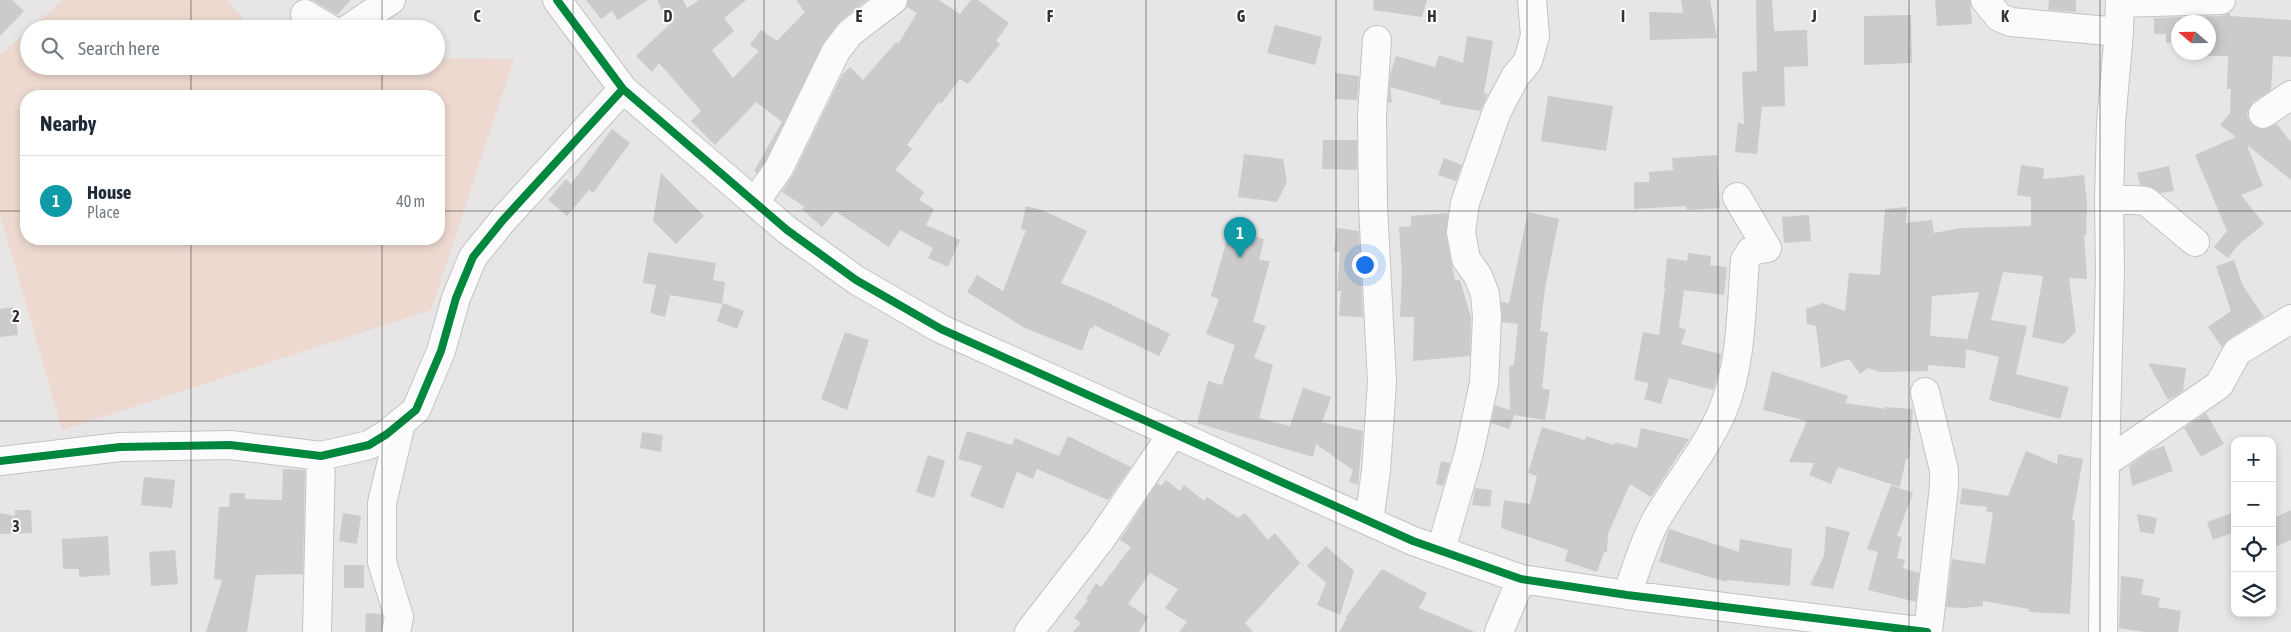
<!DOCTYPE html>
<meta charset="utf-8">
<style>
body{margin:0;font-family:"Asap Condensed",sans-serif;background:#f2f2f3;color:#1f2937}
.controls{position:absolute;right:15px;bottom:15px;display:grid;overflow:hidden;border-radius:10px;box-shadow:0 2px 8px #0003}
.controls button{width:45px;height:45px;display:grid;place-items:center;padding:0;border:0;border-bottom:1px solid #e0e1e3;background:#fff;color:#1f2937;font:25px sans-serif}
.compass{position:absolute;left:2171px;top:15px;width:45px;height:45px;border-radius:50%;background:#fff;box-shadow:0 2px 8px #0003;rotate:290deg}
.you{position:absolute;left:1364px;top:264px;width:18px;height:18px;margin:-12px;border:4px solid #fff;border-radius:50%;background:#1a73e8;box-shadow:0 0 0 8px #1a73e833}
.badge{display:grid;place-items:center;width:32px;height:32px;border-radius:50%;background:#db2777;color:#fff;font-size:16px;font-weight:700}
.pin{position:absolute;translate:-50% -41px;filter:drop-shadow(0 1px 2px #0008)}
.pin::after{content:'';position:absolute;top:26px;width:18px;height:15px;background:inherit;clip-path:polygon(0 0,100% 0,50% 100%)}
.list{margin:0;padding:0;list-style:none}
h2{display:flex;justify-content:space-between;align-items:center;height:65px;margin:0;padding:0 20px;font-size:21px}
h2 small{font-size:16px;font-weight:400;color:#747a83}
.list li{display:grid;grid-template-columns:32px 1fr auto;gap:15px;align-items:center;box-sizing:border-box;height:90px;padding:0 20px;border-top:1px solid #e0e1e3}
.list b{display:block;font-size:19px;white-space:nowrap}
.list p{margin:0;font-size:16px;white-space:nowrap;color:#747a83}
.list em{font-size:16px;font-style:normal;color:#747a83}
.icon{flex:none;width:28px;height:28px;fill:none;stroke:currentColor;stroke-width:2;stroke-linecap:round;stroke-linejoin:round}
.map{position:relative;flex:none;width:2291px;height:632px;overflow:hidden}
.search{position:absolute;background:#fff;box-shadow:0 2px 8px #0003;left:20px;top:20px;width:425px;height:55px;display:flex;align-items:center;gap:12px;box-sizing:border-box;padding:0 18px;border-radius:28px;color:#747a83;font-size:19px}
.panel{position:absolute;background:#fff;box-shadow:0 2px 8px #0003;left:20px;top:90px;width:425px;height:155px;border-radius:20px}
.map>svg:first-child{display:block}
</style>
<div class="map">
<svg width="2291" height="632" viewBox="0 0 2291 632">
<rect width="100%" height="100%" fill="#e7e5e6"/>
<path fill="#edd9d0" fill-rule="evenodd" d="M63 0H226L253 29H30Z
M29 30V66H436V58L514 59 431 310 62 430 0 214V55ZM26 96H439V239H26Z"/>
<path fill="#cccaca" fill-rule="evenodd" d="M0 0H12L24 11 0 36Z
M312 0H351L337 15Z
M586 0H648L618 20 612 11 601 19Z
M657 0H683L687 8 699 0H746L724 18 734 31 712 50 733 78 759 51 750 45 761 30 777 41 805 12 796 0H867L840 21 824 42 766 160 757 173 754 171 782 122 756 102 715 145 691 121 701 111 659 63 652 72 636 56 669 25Z
M908 0H939L960 14 971 0H978L1009 23 996 41 1000 44 968 84 960 79 941 104 939 102 907 145 912 149 895 170 924 192 919 200 934 209 926 225 960 240 948 267 928 258 933 248 900 230 889 247 835 211 822 227 802 209 805 207 782 192 793 175 842 75 850 67 863 80 896 42 898 44 917 13 907 7Z
M1374 0H1427L1422 17 1373 10Z
M1681 0H1710L1717 38 1650 40 1649 12 1683 13Z
M1756 0H1772L1774 31 1807 30 1808 66 1784 67 1785 106 1762 107 1757 154 1735 152 1738 123 1744 124 1742 72 1757 71Z
M1935 0H1970L1972 24 1937 26Z
M2049 0H2076V12L2048 10Z
M2230 13V16L2291 20V57L2273 56 2271 90 2254 101 2249 108 2247 115 2250 122 2257 128 2265 129 2277 124 2291 142V180L2247 145 2263 186 2241 195 2264 224 2238 245 2228 258 2214 247 2227 231 2195 155 2236 137 2220 125 2230 113 2231 89H2227L2228 56H2208V22H2178V42L2166 43V34H2154V18L2221 16Z
M1911 15 1912 63 1864 65V16Z
M1275 25 1322 37 1315 65 1267 53Z
M1467 36 1493 41 1484 93 1488 94 1480 111 1440 104 1441 101 1390 87 1392 103 1388 102 1390 75 1396 56 1435 67 1439 55 1463 63Z
M1335 73 1359 76 1357 100 1335 99Z
M1548 96 1613 106 1606 151 1541 141Z
M612 129 630 143 593 193 589 190 567 216 548 200 566 179 571 184Z
M1323 140H1357V170L1322 169Z
M1244 154 1283 159 1287 182 1277 202 1238 197Z
M1717 155 1720 208 1687 210 1686 206 1634 209V182H1649V172L1673 170 1672 158Z
M1444 158 1462 165 1456 181 1438 175Z
M2021 165 2044 168 2043 179 2084 175 2087 204 2086 235H2084L2087 279 2069 278 2076 332 2063 344 2032 337 2043 276 2003 272 1991 320 2027 326 2016 374 2069 387 2060 419 1989 400 1999 357 1966 349 1965 368 1928 365V371L1881 372 1868 368 1860 374 1849 359 1821 368 1816 326 1807 324 1806 309 1823 303 1845 311 1849 273 1880 275 1885 209 1907 207 1906 223 1932 220 1934 233 1961 228 2031 226V197L2017 195ZM1979 292 1966 345 1967 339 1930 336 1932 296Z
M2169 166 2174 191 2161 193 2148 186 2140 185 2137 173Z
M661 173 704 216 676 244 653 221Z
M1026 206 1042 210 1087 231 1061 283 1104 301 1170 334 1159 356 1094 325 1093 329 1090 328 1082 351 1025 328 967 292 977 275 1003 291 1026 230 1021 229Z
M1528 212 1559 219 1545 288 1540 331 1548 332 1542 388 1550 390 1545 420 1514 415 1509 429 1491 423 1495 405 1510 410 1509 366 1514 365 1518 324 1502 322 1501 302 1509 303Z
M1448 213 1446 235 1455 280H1460L1471 317 1470 356 1413 361 1414 317H1400L1402 273 1399 227 1411 226V216Z
M1809 215 1811 241 1784 243 1782 217Z
M1337 228 1359 231 1363 317 1339 316 1341 291H1337L1340 252 1334 251Z
M1230 229 1264 239 1259 260 1270 261 1253 322 1266 326 1254 358 1273 365 1259 418 1290 426 1303 388 1331 397 1322 422 1363 431 1358 485 1349 482 1353 470 1316 444 1313 457 1197 423 1208 381 1222 385 1235 345 1206 334 1219 299 1211 296Z
M648 252 716 263 713 280 725 282 722 304 670 295 665 317 650 313 656 285 643 283Z
M1688 253 1711 256 1710 265 1727 267 1724 295 1684 290 1679 327 1686 330 1681 344 1721 354 1719 370 1713 390 1669 378 1661 404 1644 399 1649 383 1634 380 1643 332 1659 335 1665 288H1664L1667 258 1687 261Z
M2234 260 2243 286 2264 317 2229 339 2222 347 2208 327 2231 311 2216 266Z
M723 303 744 311 737 329 717 321Z
M14 307 18 335 0 337V309Z
M845 332 869 340 847 410 821 399Z
M2148 363 2186 368 2183 391 2168 400Z
M1772 371 1848 396 1845 403 1886 409 1884 407 1913 409 1909 459H1906L1900 487 1838 467 1831 484 1809 475 1814 463 1789 462 1807 421 1763 410Z
M2206 413 2224 444 2201 457 2184 428Z
M1542 427 1585 440 1586 436 1614 445 1615 442 1637 448 1641 428 1689 439 1651 497 1630 484 1608 534 1607 552H1604L1597 572 1565 561 1568 550 1501 528 1504 500 1530 504 1537 476 1528 473Z
M967 431 1012 445 1015 438 1059 456 1068 436 1131 467 1108 500 1037 469 1033 479 1017 472 1003 509 970 496 982 466 958 459Z
M642 432 663 435 661 452 640 448Z
M2164 446 2173 471 2132 486 2129 466 2150 451Z
M2026 451 2057 464 2058 454 2083 459 2072 520H2075L2070 614 2029 612V609L1983 601V606L1964 608 1946 607 1952 559 1985 564 1993 513 1986 511 1987 507 1960 504 1962 488 2008 496Z
M928 455 945 461 934 498 916 492Z
M1441 461 1450 463 1443 486 1436 484Z
M283 469 305 470 303 574 256 575 247 632H206L222 580 214 579 219 507H229L230 493H245V499L282 500Z
M144 477 175 480 172 508 141 505Z
M1166 480 1180 491 1184 485 1204 501 1207 497 1238 518 1245 513 1268 540 1275 533 1300 563 1245 623 1253 632H1179L1187 622 1165 608 1178 589 1150 573 1128 604 1148 617 1139 632H1073L1081 623 1074 618 1088 600 1086 599 1096 583 1101 587 1131 547 1120 540 1157 483 1161 486Z
M1891 485 1913 493 1897 536 1902 537 1897 558 1905 560 1903 568 1919 573 1916 602 1868 590 1878 552 1867 549Z
M1475 488 1492 490 1490 507 1472 505Z
M15 510H31L32 533 0 534V513L15 516Z
M2291 510V540L2272 548V519Z
M2235 512V532L2213 540 2207 522Z
M343 513 361 516 357 544 339 541Z
M2137 514 2157 518 2154 534 2140 532Z
M1826 526 1850 532 1833 589 1810 585 1824 556Z
M1669 529 1739 552 1740 539 1792 549 1790 586 1727 580V582L1659 562Z
M108 536 110 575 79 577V569H63L62 539Z
M1326 546 1354 571 1340 615 1317 605 1326 583 1307 566Z
M175 550 178 584 151 586 149 552Z
M344 565H364V588H344Z
M1382 569 1427 593 1419 608 1475 632H1339L1347 618H1345Z
M2121 576 2144 579 2141 594 2160 598 2158 607 2181 611 2178 632H2144L2119 628Z
M366 613 382 614 381 632H365Z"/>
<g fill="none" stroke-linecap="round" stroke-linejoin="round">
<defs>
<path id="minor" d="M557 0 623 89 787 230 856 280 941 329 1413 541 1521 579 1627 595 1927 632
M1985 0 1999 17 2011 22 2119 32
M2120 3 2221 0
M305 14 330 29
M348 29 391 0
M2263 114 2291 95
M2109 198 2146 201 2195 242
M755 202 779 168 836 51 850 33 893 0
M1925 392 1944 470V486L1928 632
M0 461 120 447 230 445 321 456 369 445 387 434 416 410 441 351 456 298 473 257 503 220 623 89
M2105 463 2219 385 2237 352 2291 319
M1369 521 1376 471 1382 382 1373 205 1372 115 1377 40
M1441 550 1469 453 1484 383 1487 317 1485 294 1478 276 1466 259 1461 232 1465 203 1497 111 1515 77 1528 61 1535 36 1532 0
M1627 595C1636 570 1643 544 1656 520 1677 483 1706 450 1723 410 1742 362 1741 310 1745 260L1751 251 1767 248 1737 197
M317 632 321 456
M396 632 399 617 382 562V503L401 423
M1029 632 1101 539 1172 434
M1499 632 1521 579
M2103 632 2105 463 2110 271 2109 198 2111 123 2119 32 2120 0"/>
</defs>
<use href="#minor" stroke="#c5c3c4" stroke-width="30"/>
<use href="#minor" stroke="#fbfbfb" stroke-width="28"/>
<defs>
<path id="cycleway" d="M557 0 623 89 787 230 856 280 941 329 1413 541 1521 579 1627 595 1927 632
M0 461 120 447 230 445 321 456 369 445 387 434 416 410 441 351 456 298 473 257 503 220 623 89"/>
</defs>
<use href="#cycleway" stroke="#fff" stroke-width="11"/>
<use href="#cycleway" stroke="#00873e" stroke-width="8"/>
</g>
<path fill="none" stroke="#333131" stroke-width="1" stroke-opacity="0.55" d="M191 0V29M382 0V29M573 0V632M764 0V632M955 0V632M1146 0V632M1336 0V632M1527 0V632M1718 0V632M1909 0V632M2100 0V632M191 66V96M382 66V96M0 211H26M439 211H2291M191 239V632M382 239V632M0 421H2291"/>
<g font-size="16" text-anchor="middle" font-weight="bold" fill="#333131" stroke="#fff" stroke-width="4" stroke-linejoin="round" paint-order="stroke">
<text x="477" y="22">C</text>
<text x="668" y="22">D</text>
<text x="859" y="22">E</text>
<text x="1050" y="22">F</text>
<text x="1241" y="22">G</text>
<text x="1432" y="22">H</text>
<text x="1623" y="22">I</text>
<text x="1814" y="22">J</text>
<text x="2005" y="22">K</text>
<text x="16" y="322">2</text>
<text x="16" y="532">3</text>
</g>
</svg>
<div class="controls">
<button>+</button>
<button>−</button>
<button><svg class="icon" aria-label="locate" viewBox="0 0 24 24"><circle cx="12" cy="12" r="6"/><path d="M12 2v4M12 18v4M2 12h4M18 12h4"/></svg></button>
<button><svg class="icon" aria-label="layers" viewBox="0 0 24 24"><path d="M12 4l9 5-9 5-9-5zM3 14l9 5 9-5"/></svg></button>
</div>
<svg class="compass" viewBox="-18 -18 36 36"><path d="M0-13l5 13h-10z" fill="#e53935"/><path d="M0 13l5-13h-10z" fill="#747a83"/></svg>
<div class="you"></div>
<div class="pin badge" style="left:1240px;top:258px;background:#0f9aa8">1</div>
<div class="search"><svg class="icon" aria-label="search" viewBox="0 0 24 24"><circle cx="10" cy="10" r="6"/><path d="M15 15l6 6"/></svg>Search here</div>
<section class="panel">
<h2>Nearby<small></small></h2>
<ul class="list">
<li><span class="badge" style="background:#0f9aa8">1</span><div><b>House</b><p>Place</p></div><em>40 m</em></li>
</ul>
</section>
</div>
